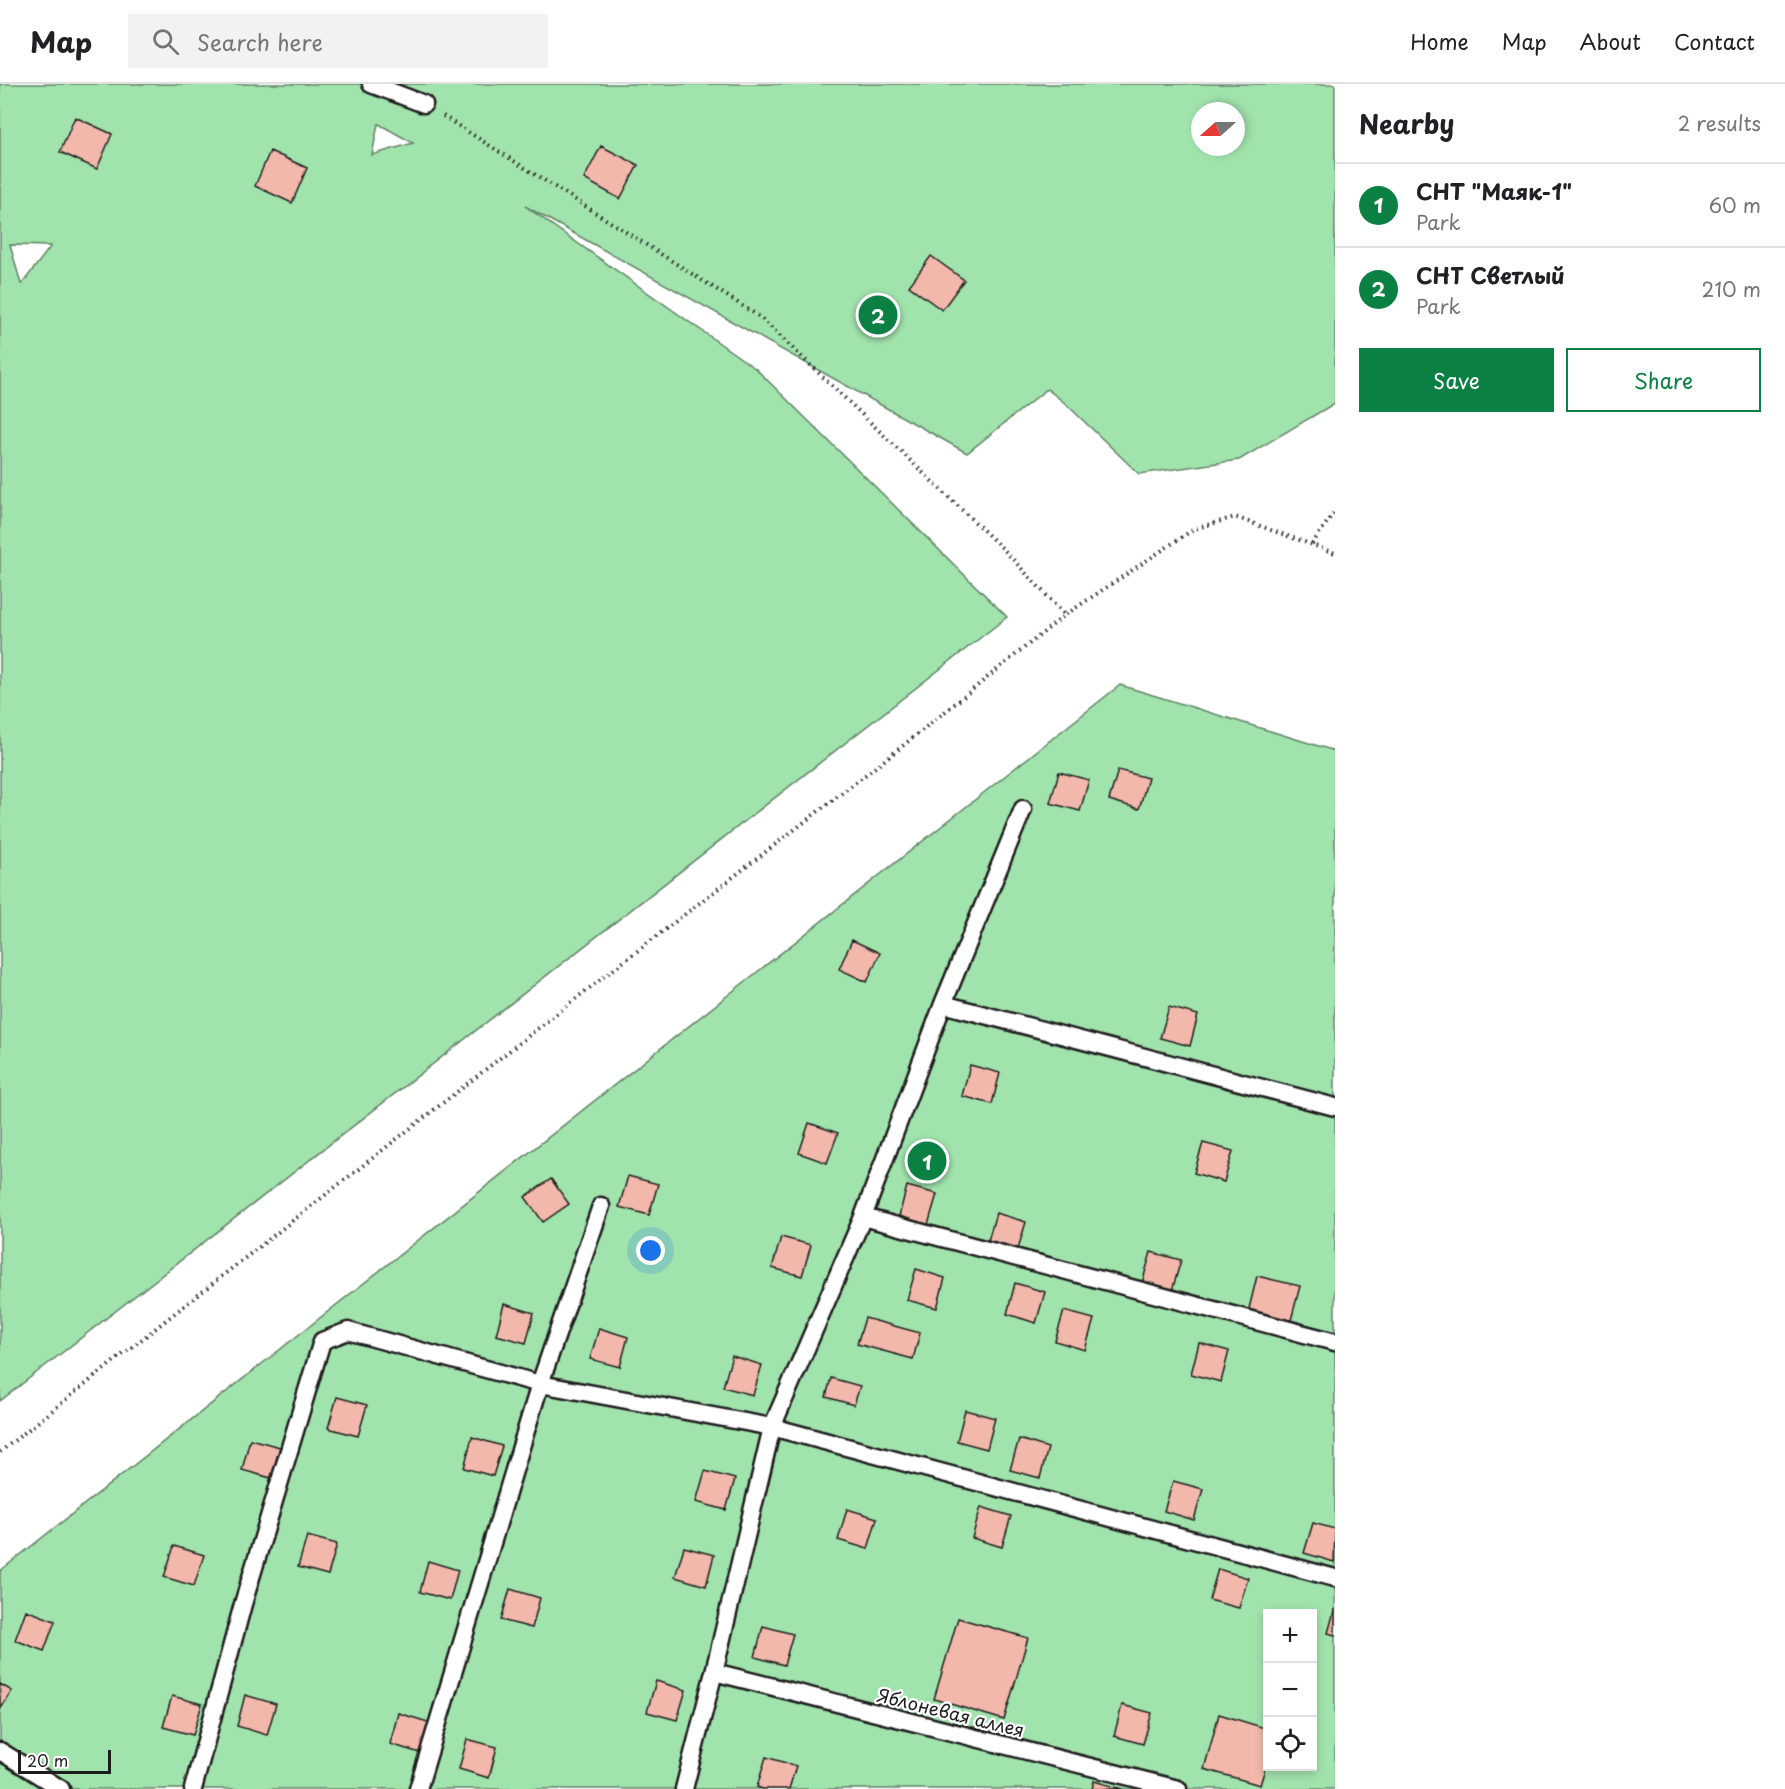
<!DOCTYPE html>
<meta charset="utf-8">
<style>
body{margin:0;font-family:"Playpen Sans",sans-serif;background:#f2f2f2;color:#202124}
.controls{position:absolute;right:18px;bottom:18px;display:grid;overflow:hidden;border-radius:0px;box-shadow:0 3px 9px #0003}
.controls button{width:54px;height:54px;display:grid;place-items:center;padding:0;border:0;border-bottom:2px solid #e0e0e0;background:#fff;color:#202124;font:30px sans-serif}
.compass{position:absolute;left:1191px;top:18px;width:54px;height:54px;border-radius:50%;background:#fff;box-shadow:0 3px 9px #0003;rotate:249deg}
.scale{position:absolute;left:18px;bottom:15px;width:93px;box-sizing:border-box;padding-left:6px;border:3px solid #1c1c1c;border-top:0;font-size:16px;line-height:21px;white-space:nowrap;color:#1c1c1c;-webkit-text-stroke:4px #fff;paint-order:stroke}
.you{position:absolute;left:651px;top:1167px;width:21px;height:21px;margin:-15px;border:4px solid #fff;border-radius:50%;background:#1a73e8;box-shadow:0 0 0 9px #1a73e833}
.badge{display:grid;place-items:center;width:39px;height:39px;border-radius:50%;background:#0b8043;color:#fff;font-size:20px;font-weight:700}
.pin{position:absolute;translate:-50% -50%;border:3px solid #fff;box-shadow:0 2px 6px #0006}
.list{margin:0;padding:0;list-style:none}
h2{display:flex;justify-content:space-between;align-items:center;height:78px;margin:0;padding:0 24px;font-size:26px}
h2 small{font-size:20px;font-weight:400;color:#757577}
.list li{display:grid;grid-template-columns:39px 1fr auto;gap:18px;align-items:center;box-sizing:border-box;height:84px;padding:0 24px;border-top:2px solid #e0e0e0}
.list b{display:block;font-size:22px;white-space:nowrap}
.list p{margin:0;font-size:20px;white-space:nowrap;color:#757577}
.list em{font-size:20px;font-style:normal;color:#757577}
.actions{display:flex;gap:12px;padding:18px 24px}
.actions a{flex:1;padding:14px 0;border:2px solid #0b8043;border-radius:0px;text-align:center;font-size:21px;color:#0b8043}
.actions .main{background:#0b8043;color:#fff}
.icon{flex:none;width:33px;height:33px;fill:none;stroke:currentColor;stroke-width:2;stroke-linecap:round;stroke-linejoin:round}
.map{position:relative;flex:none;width:1335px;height:1705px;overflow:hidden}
header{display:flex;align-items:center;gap:36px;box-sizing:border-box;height:84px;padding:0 30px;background:#fff;border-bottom:2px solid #e0e0e0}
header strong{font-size:28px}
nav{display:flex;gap:33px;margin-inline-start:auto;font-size:21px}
.search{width:420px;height:54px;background:#f2f2f2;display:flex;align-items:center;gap:15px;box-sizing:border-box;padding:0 21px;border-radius:0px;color:#757577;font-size:22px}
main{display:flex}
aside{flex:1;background:#fff}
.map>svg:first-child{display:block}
</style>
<header>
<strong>Map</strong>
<div class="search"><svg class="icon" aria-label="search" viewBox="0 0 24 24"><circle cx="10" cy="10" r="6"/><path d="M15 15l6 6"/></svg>Search here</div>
<nav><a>Home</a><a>Map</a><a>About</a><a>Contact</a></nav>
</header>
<main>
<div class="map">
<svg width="1335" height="1705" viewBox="0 0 1335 1705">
<rect width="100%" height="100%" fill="#fff"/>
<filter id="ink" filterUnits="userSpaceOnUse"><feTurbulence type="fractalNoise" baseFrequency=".0167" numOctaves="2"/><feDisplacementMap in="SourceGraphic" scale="12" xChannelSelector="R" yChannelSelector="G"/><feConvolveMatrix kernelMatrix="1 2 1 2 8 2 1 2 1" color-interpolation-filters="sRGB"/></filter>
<g filter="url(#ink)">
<path fill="#a1e3ad" stroke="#5e8064" stroke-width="1.5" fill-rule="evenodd" d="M0 0H1335V319L1239 376 1139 390 1066 320 1047 305 967 369 525 122 756 285 1007 533 0 1317ZM1200 27H1236V63H1200ZM378 40H379L413 59 372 71ZM10 161 51 162 22 200H21Z
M1120 601 1335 667V1705H0V1487ZM1268 1530H1312V1682H1268Z"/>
<path fill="#f2b8ab" stroke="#1c1c1c" stroke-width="1.5" d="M75 33 112 50 97 85 60 68Z
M601 62 638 81 620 115 584 95Z
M270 67 307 84 292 119 255 102Z
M931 172 964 196 942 226 909 202Z
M1118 686 1148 694 1139 725 1109 716Z
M1059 688 1089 696 1080 727 1050 719Z
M852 856 880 869 867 898 839 885Z
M1169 923 1198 931 1190 962 1160 954Z
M970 981 1000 989 992 1020 962 1012Z
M809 1039 838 1049 827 1079 799 1069Z
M1203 1059 1233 1067 1224 1098 1194 1089Z
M628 1092 658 1100 649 1131 619 1123Z
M551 1095 569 1120 543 1138 525 1113Z
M907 1102 937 1110 928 1141 899 1132Z
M996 1129 1026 1138 1017 1168 987 1160Z
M781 1153 811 1161 802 1192 772 1184Z
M1151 1168 1181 1176 1172 1207 1142 1199Z
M916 1185 945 1194 937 1224 907 1216Z
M1257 1192 1300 1202 1290 1240 1248 1229Z
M1015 1199 1045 1208 1036 1239 1007 1230Z
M504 1220 534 1229 526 1259 496 1251Z
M1064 1227 1094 1235 1085 1266 1055 1257Z
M865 1234 920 1249 913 1275 857 1260Z
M599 1244 628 1253 620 1283 590 1275Z
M1199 1259 1229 1267 1221 1298 1191 1290Z
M732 1272 762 1281 753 1311 723 1303Z
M831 1294 860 1302 854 1321 826 1313Z
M337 1313 367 1321 358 1352 328 1344Z
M965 1326 995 1334 987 1365 957 1357Z
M472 1353 502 1362 493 1392 464 1384Z
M250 1355 280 1363 271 1394 242 1386Z
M1019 1355 1048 1364 1040 1394 1010 1386Z
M705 1387 735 1395 726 1426 696 1418Z
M1173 1397 1203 1405 1194 1436 1164 1427Z
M981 1423 1011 1432 1002 1463 972 1454Z
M847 1425 877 1434 868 1465 838 1456Z
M1313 1439 1335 1445 1334 1478 1304 1469Z
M307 1452 337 1460 328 1491 298 1483Z
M174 1462 204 1471 194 1502 164 1493Z
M684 1463 714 1471 706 1502 675 1493Z
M428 1477 458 1486 450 1516 420 1508Z
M1218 1485 1248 1494 1239 1524 1209 1516Z
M510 1505 540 1514 532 1544 501 1536Z
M1335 1524V1551L1328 1549Z
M26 1526 55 1537 44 1567 15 1556Z
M958 1534 1028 1554 1004 1636 934 1615Z
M763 1542 793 1550 784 1581 755 1573Z
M656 1597 686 1606 677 1636 647 1628Z
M0 1600 12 1607 0 1626Z
M245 1611 276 1620 267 1651 237 1642Z
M172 1612 202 1620 193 1651 163 1643Z
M1122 1621 1152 1629 1143 1660 1114 1652Z
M398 1629 428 1638 420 1669 390 1660Z
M1219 1630 1268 1645V1675L1260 1701 1204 1685Z
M467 1655 497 1663 489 1694 459 1685Z
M766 1673 796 1682 789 1705H763L757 1703Z
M1094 1697 1122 1705H1092Z"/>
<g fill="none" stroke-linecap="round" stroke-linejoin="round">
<defs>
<path id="service" d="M371 0 424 20
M943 920 1335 1023
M863 1133 1335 1258
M714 1588 1178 1705
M0 1667 61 1705
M193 1705 243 1520 322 1257 348 1247 540 1300 772 1343 1335 1494
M418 1705 540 1300 601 1122
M684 1705 714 1588 772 1343 863 1133 943 920 1023 725"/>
</defs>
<use href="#service" stroke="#1c1c1c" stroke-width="21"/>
<path stroke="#1c1c1c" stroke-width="4" stroke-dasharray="1.5 4.5" stroke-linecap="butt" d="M443 32 760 233 1005 467 1065 531
M1312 460 1335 427
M0 1368 185 1221 601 895 895 668 1065 531 1194 445 1235 433 1335 469"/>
<use href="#service" stroke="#fff" stroke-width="16"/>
</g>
</g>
<g text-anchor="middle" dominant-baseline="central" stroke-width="4.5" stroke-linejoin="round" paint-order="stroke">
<g font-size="18" fill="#1c1c1c" stroke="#fff">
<text transform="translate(951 1628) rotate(14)">Яблоневая аллея</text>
</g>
</g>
</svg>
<div class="controls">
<button>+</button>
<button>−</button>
<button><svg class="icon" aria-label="locate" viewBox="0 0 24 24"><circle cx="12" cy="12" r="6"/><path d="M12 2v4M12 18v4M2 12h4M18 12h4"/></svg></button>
</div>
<svg class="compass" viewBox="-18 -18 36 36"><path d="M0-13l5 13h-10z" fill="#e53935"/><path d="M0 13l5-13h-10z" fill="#757577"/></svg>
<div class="scale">20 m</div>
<div class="you"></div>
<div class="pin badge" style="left:927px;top:1077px">1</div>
<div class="pin badge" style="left:878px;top:231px">2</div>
</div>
<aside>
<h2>Nearby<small>2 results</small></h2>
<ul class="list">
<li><span class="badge">1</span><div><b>СНТ &quot;Маяк-1&quot;</b><p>Park</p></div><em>60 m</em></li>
<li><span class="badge">2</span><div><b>СНТ Светлый</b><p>Park</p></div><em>210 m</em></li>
</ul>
<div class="actions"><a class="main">Save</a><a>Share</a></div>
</aside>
</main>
